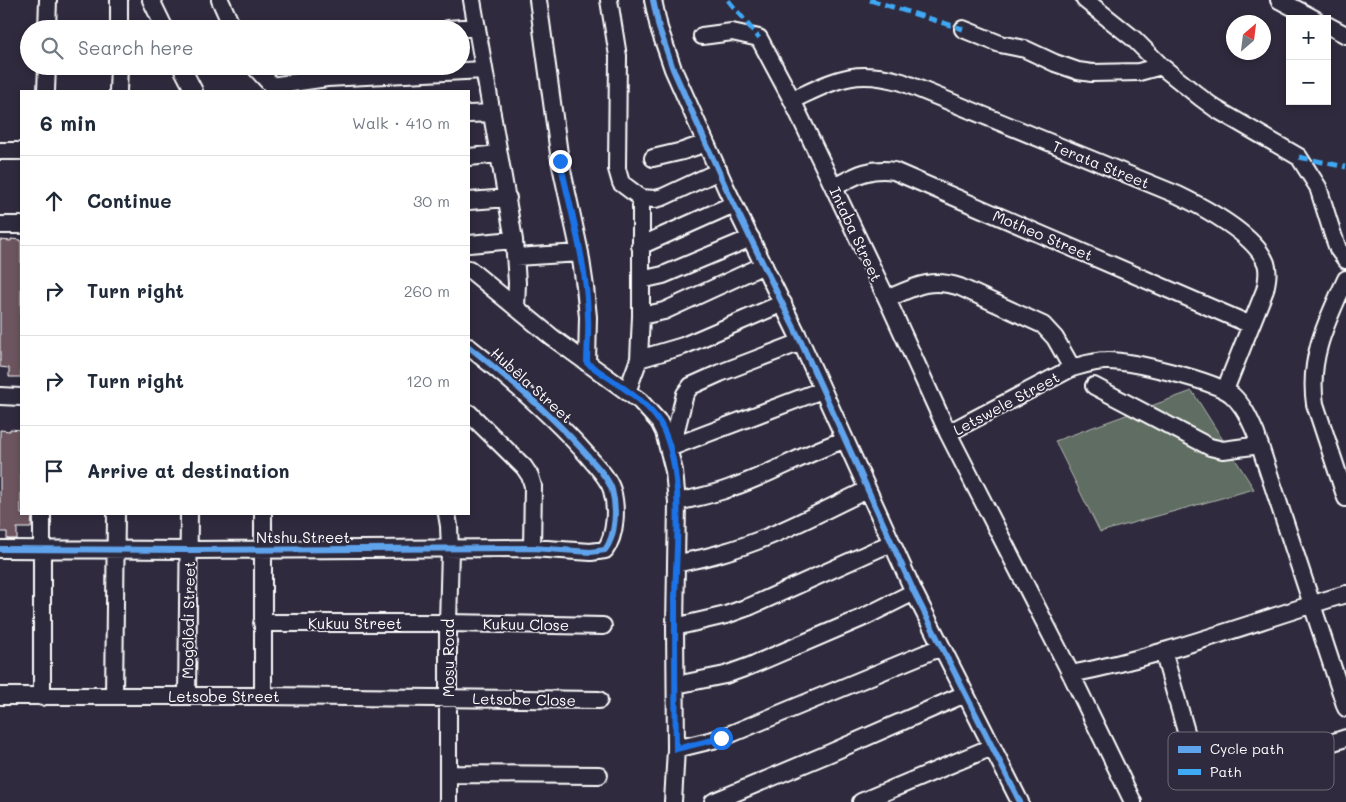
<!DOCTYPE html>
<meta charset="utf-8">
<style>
body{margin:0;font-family:Mali,sans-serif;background:#f2f2f3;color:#1f2937}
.controls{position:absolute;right:15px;top:15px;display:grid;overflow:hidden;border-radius:0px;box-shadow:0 2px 8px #0003}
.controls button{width:45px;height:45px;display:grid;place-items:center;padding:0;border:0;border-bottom:1px solid #e0e1e3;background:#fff;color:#1f2937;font:25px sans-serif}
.compass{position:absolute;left:1226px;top:15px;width:45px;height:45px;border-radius:50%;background:#fff;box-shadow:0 2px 8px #0003;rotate:28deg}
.stop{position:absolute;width:15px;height:15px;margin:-11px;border:4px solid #1a73e8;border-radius:50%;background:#fff}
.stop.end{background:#1a73e8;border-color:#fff;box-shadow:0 1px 5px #0008}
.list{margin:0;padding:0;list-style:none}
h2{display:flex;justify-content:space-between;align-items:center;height:65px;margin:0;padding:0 20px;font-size:21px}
h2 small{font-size:16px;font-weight:400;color:#747a83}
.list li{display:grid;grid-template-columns:32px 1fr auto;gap:15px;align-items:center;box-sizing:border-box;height:90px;padding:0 20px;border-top:1px solid #e0e1e3}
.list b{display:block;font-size:19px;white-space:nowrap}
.list em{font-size:16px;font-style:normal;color:#747a83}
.icon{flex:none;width:28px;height:28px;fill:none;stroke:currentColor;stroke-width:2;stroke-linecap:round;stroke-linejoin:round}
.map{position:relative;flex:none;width:1346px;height:802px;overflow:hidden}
.search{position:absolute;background:#fff;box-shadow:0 2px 8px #0003;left:20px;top:20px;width:450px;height:55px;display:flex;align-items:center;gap:12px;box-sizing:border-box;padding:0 18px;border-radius:28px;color:#747a83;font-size:19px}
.panel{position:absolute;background:#fff;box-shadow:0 2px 8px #0003;left:20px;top:90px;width:450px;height:425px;border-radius:0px}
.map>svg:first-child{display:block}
</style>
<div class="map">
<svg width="1346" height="802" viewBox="0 0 1346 802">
<rect width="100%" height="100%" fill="#2f2a3d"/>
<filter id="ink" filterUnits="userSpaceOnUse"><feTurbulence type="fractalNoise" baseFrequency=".02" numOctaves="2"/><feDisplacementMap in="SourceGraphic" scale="10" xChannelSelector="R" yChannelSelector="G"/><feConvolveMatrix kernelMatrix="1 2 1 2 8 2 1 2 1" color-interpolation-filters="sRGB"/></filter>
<g filter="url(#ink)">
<path fill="#606d62" stroke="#b0b6b0" d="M1192 391 1254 489 1100 532 1055 441Z"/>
<path fill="#6c545e" stroke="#fff" d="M11 239 21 240V377H9V368L0 367V240L11 241Z
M10 429 21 430V514H32L31 528H17V539H7V532H0V430L10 431Z"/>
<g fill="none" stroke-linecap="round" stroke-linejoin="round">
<defs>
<path id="minor" d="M151 0 165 29
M220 0 233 29
M472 0 514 240 517 283 516 308
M538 0 560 161 580 253 585 287 588 317 587 363
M609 0 618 56 617 169 621 183 641 198V316L639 359
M653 0 659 28 673 69 726 188 801 342 914 592 1020 802
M1085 0 1134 39 1161 66 1201 98 1216 109 1299 157 1318 187 1333 235 1338 249 1346 260
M1279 0 1315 19
M1327 25 1346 35
M47 29 48 0
M119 29V0
M448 29 477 27
M963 29 1000 44 1025 49 1055 63 1078 71 1092 73 1139 72 1161 66
M702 36 732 32 759 38 792 100 887 299 948 433 1071 674 1133 802
M181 66 194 91
M254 66 277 91
M271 86 327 78 484 70
M46 91 47 66
M118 91 119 66
M792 100C836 80 854 68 902 82L1178 195C1205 208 1255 235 1266 263 1269 272 1267 281 1265 290L1225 390
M469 114 492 113
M0 151H21
M469 157 499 154
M653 158 683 151 706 143
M834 187C855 176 869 167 894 171L1251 325
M641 198 655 199 663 197 719 171
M469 201 508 198
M0 225H21
M469 244 514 240
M640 246 734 204
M516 257 580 253
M469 269 553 338 640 401 659 422 664 432 674 471 677 502 675 627 676 749 673 802
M1346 279C1327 321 1308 357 1315 404L1346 498
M641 280 663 275 751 238
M887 299C914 287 930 277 960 287L1043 325 1055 338 1072 368
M641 316 664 311 764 265
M1094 386 1210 447 1223 450 1260 445
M627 392 639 359 683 346 783 303
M0 396 21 397
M469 413 524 467 530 476 533 486 532 548
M948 433 1072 368C1083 365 1094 361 1106 361 1129 360 1216 381 1232 395 1244 406 1250 420 1256 434L1346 708
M668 444 676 430 685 394 691 386 720 373 801 342
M669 448 822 390
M677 502C696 498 715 494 733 487 771 474 806 453 844 440
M263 514V696
M447 514 449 526 450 550 448 623V802
M0 549 189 550 532 548 591 552 605 550C616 535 617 508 612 490 608 477 596 466 588 456 552 415 511 380 469 347
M676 564C691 560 706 558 721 553 772 539 820 512 867 490
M262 623H448L603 626
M675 627 726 615 751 606 891 543
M1163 651 1193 756C1199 772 1207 780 1225 777L1346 738
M1071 674C1165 656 1255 621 1346 594
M676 685 725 675 750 666 862 618 914 592
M187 695 189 514
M0 696H263L599 700
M114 696 116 514
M42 697V514
M676 749 721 738 941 647
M448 774 599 775
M713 802 830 753 965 694
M861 802 992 747"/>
</defs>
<use href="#minor" stroke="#fff" stroke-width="20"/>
<use href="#minor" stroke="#2f2a3d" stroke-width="16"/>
<path stroke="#3fa9f5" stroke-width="5" stroke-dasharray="10 5" stroke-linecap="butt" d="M728 0 759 38
M870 0 963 29
M1299 157 1346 167"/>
<defs>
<path id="cycleway" d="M653 0 659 28 673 69 726 188 801 342 914 592 1020 802
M0 549 189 550 532 548 591 552 605 550C616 535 617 508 612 490 608 477 596 466 588 456 552 415 511 380 469 347"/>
</defs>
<use href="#cycleway" stroke="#2f2a3d" stroke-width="9"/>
<use href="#cycleway" stroke="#60a3ed" stroke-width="6"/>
</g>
</g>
<g fill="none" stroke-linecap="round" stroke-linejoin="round" filter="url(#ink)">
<path stroke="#1a73e8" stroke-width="6" d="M560 161C571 212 587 265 588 317 589 332 587 348 587 363 609 379 646 399 660 423 686 469 676 546 675 598 675 648 675 699 676 749L721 738"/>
</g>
<g text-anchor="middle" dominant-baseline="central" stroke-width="4" stroke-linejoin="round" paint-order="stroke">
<g font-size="15" fill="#fff" stroke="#2f2a3d">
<text transform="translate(1101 164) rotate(22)">Terata Street</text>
<text transform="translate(856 234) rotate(65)">Intaba Street</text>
<text transform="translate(1043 235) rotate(23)">Motheo Street</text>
<text transform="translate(532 385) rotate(42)">Hubêla Street</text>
<text transform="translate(1006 403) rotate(-28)">Letswele Street</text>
<text x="303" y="537">Ntshu Street</text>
<text transform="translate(188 620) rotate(-89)">Mogôlôdi Street</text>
<text x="355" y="623">Kukuu Street</text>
<text transform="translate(526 624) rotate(1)">Kukuu Close</text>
<text transform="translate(448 658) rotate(-90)">Mosu Road</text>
<text x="224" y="696">Letsobe Street</text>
<text transform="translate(524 699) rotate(1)">Letsobe Close</text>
</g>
</g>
<rect x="1168" y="732" width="166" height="58" rx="8" fill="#2f2a3d" stroke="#6d6a77" stroke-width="1"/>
<rect x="1178" y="746" width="23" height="7" fill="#60a3ed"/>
<rect x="1178" y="769" width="23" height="6" fill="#3fa9f5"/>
<g font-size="14" fill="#fff">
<text x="1210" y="754">Cycle path</text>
<text x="1210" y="777">Path</text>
</g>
</svg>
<div class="controls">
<button>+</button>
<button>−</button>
</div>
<svg class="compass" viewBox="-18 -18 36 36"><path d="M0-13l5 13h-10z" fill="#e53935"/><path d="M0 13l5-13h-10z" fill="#747a83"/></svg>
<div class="stop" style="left:721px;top:738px"></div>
<div class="stop end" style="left:560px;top:161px"></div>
<div class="search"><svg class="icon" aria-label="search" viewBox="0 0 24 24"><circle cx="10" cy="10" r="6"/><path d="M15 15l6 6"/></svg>Search here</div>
<section class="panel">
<h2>6 min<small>Walk · 410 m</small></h2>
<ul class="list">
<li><svg class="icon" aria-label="ahead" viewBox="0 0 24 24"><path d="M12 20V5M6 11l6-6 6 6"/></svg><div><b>Continue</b></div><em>30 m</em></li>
<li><svg class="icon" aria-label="right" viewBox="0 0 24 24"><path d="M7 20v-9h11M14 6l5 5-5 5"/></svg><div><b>Turn right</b></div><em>260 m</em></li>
<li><svg class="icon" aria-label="right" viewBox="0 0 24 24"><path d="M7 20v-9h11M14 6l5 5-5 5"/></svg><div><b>Turn right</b></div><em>120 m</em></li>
<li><svg class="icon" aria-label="arrive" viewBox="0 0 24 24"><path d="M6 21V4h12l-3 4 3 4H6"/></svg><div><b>Arrive at destination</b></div></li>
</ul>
</section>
</div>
